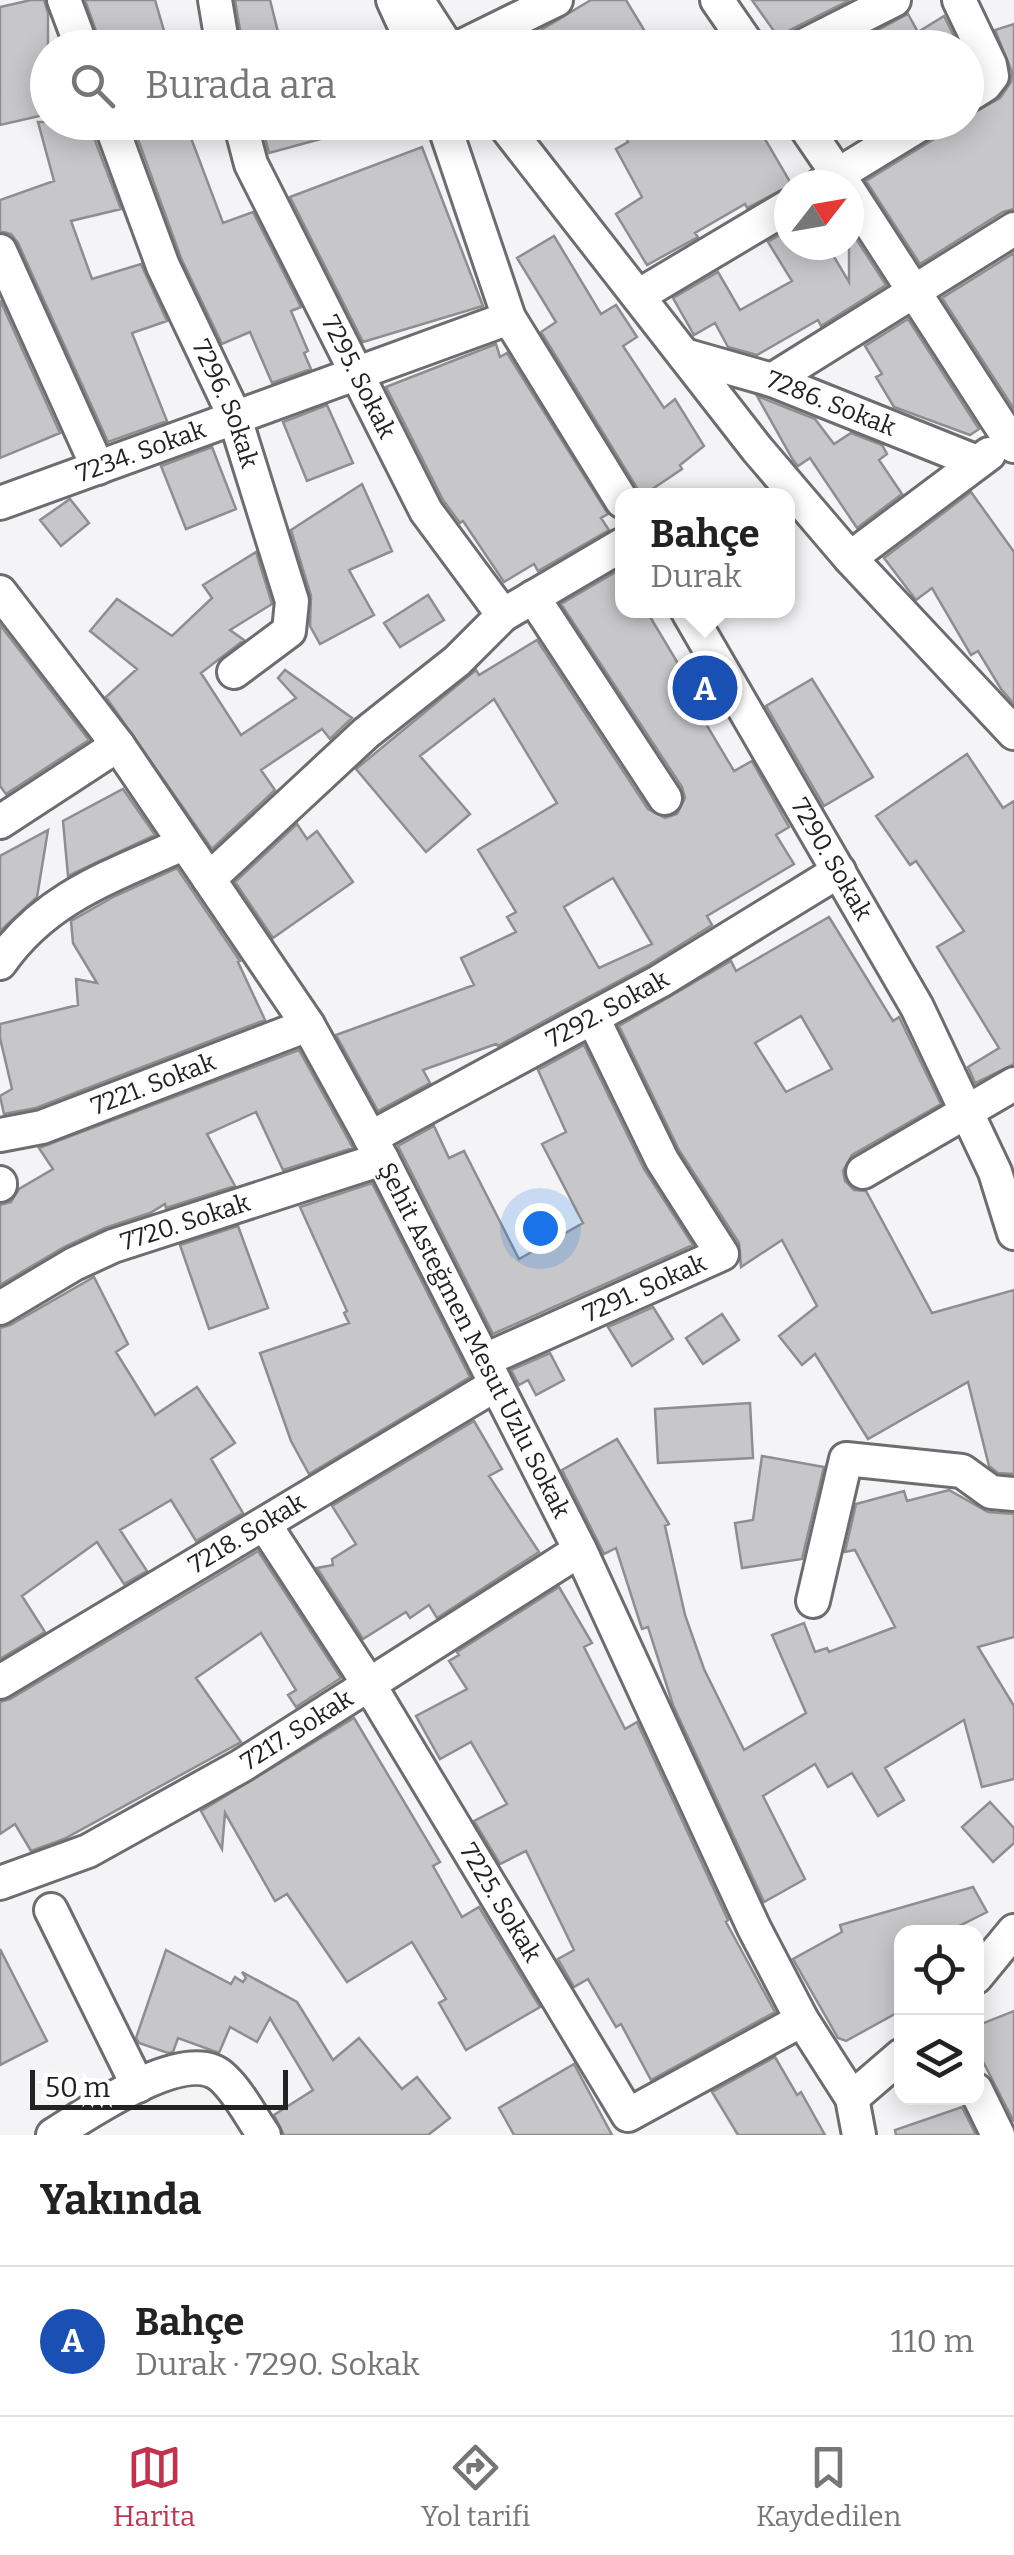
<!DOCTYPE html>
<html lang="tr">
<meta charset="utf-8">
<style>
body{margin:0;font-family:Bitter,serif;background:#f2f2f2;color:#222}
.controls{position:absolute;right:30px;bottom:30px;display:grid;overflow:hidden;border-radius:20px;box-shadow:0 5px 25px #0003}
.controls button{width:90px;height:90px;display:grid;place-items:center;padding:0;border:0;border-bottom:2px solid #e0e0e0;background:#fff;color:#222;font:50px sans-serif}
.compass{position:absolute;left:774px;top:170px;width:90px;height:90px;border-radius:50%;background:#fff;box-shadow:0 5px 25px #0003;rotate:59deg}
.scale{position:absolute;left:30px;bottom:25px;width:258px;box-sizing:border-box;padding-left:10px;border:5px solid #222223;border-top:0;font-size:28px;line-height:35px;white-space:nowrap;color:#222223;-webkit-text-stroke:8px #fff;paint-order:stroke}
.you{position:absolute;left:540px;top:1228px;width:35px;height:35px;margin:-25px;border:8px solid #fff;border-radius:50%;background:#1a73e8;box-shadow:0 0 0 15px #1a73e833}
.badge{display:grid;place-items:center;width:65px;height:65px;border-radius:50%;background:#c2324d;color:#fff;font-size:32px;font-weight:700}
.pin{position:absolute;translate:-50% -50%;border:5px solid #fff;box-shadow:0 2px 10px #0006}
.popup{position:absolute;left:615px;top:488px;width:180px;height:130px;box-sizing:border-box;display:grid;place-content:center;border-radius:20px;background:#fff;filter:drop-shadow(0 2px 8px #0005);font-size:32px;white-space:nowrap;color:#767676}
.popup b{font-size:38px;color:#222}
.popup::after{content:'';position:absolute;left:50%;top:100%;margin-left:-20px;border:20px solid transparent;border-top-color:#fff}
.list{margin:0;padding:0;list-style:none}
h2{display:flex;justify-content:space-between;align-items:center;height:130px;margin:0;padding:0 40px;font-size:42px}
h2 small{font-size:32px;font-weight:400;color:#767676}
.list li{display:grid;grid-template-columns:65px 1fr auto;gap:30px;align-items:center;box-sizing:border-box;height:150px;padding:0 40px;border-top:2px solid #e0e0e0}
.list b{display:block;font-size:38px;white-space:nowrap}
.list p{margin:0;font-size:32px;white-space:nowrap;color:#767676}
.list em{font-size:32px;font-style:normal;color:#767676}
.icon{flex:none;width:55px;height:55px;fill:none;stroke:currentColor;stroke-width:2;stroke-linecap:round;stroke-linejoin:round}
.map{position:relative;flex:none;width:1014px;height:2135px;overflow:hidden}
.search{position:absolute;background:#fff;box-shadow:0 5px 25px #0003;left:30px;right:30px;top:30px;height:110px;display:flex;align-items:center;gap:25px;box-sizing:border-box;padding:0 35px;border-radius:55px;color:#767676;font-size:38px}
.sheet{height:280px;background:#fff}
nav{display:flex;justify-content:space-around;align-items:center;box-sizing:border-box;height:140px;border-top:2px solid #e0e0e0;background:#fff;font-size:28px;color:#767676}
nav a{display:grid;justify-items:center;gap:5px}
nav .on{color:#c2324d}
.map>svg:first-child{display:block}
</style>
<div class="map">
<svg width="1014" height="2135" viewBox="0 0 1014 2135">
<rect width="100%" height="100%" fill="#f4f3f6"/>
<path fill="#c7c7ca" stroke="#8e8e90" stroke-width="2.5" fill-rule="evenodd" d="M31 0H44L48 13V114L0 125V7Z
M85 0H155L169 48H102Z
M235 0H270L282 48H243Z
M591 0H626L655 48H553L541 30Z
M752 0H850L790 30 781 41Z
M908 14 918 32 944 16 960 48H844Z
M1014 24V209L1003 212 920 264 866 181 934 139 944 122H966V117L1000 98 1011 82 1012 72 995 30Z
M38 122H88L121 209 71 221 92 279 141 264 167 321 132 333 167 421 108 442 18 243 11 234 0 231V200L54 181Z
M157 122H185L223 223 253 212 301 307 291 311 308 351 304 353 311 369 272 383 250 332 222 344 181 258 135 131Z
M261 122H349L350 131 269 153Z
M617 122H755L789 180V186L747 208 745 204 695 233 698 237 647 265 616 214 642 197 616 149 628 142Z
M422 147 483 306 363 342 290 197Z
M849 228 886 285 821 326 818 320 757 355 728 347 715 323 694 335 673 298 718 272 740 310 792 281 768 242 789 229V245H827L849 282Z
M554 236 601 314 616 305 637 337 623 346 664 408 675 399 704 446 680 465 682 469 642 496 541 332 556 322 517 258Z
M1014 253V409L942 298Z
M0 300 60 433 0 458Z
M908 319 979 429 970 435 894 407 876 377 882 374 865 346Z
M496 344 500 357 507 353 608 514 601 518 609 530 538 571 534 564 504 582 463 521 460 523 443 500 386 387Z
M757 396 815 419 834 444 851 433 882 445 887 454 879 460 902 494 857 528 810 458 798 466 793 460Z
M327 405 353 463 307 481 283 422Z
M212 447 236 509 186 529 161 466Z
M362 484 392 551 349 570 374 615 320 644 310 626 311 596 291 530Z
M971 492 1014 552V704L1001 689 978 651 971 655 932 588 916 600 884 558Z
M70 499 89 523 61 546 40 520Z
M256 552 272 604 230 630 244 640 201 673 241 735 296 698 278 678 285 670 352 718 330 739 322 729 261 770 275 790 212 849 106 697 137 669 90 631 117 599 172 636 212 598 203 585Z
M621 569 622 610H646L709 715 703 719 734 771 752 761 789 827 776 835 794 864 707 916 712 925 650 964 498 1046 496 1044 423 1070 430 1083 378 1111 336 1035 474 985 461 958 516 932 507 917 516 912 478 850 557 803 494 699 420 756 470 814 426 852 356 769 476 670 479 675 537 640 648 809 665 818 677 814 685 798 682 787 561 604ZM613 878 652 944 599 968 564 907Z
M428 595 444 620 400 647 384 623Z
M0 625 89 740 6 794 0 786Z
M812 679 873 777 824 806 766 706Z
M967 754 1003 808 1014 801V1064L975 1083 968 1067 999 1048 937 947 964 931 916 861 910 865 876 816Z
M123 789 155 835 68 876 63 821Z
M297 824 307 839 317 831 353 882 273 938 235 882Z
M48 830 37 897 0 931V856Z
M177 868 240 961 238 962 265 1020 36 1108 4 1114 0 1096 12 1089 0 1038V1024L78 1005 76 979 97 983 73 943 71 921 115 896Z
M829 917 893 1021 899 1017 941 1104 852 1155 843 1171 845 1181 854 1190 866 1191 932 1313 1014 1290V1474L998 1473 989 1466 968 1382 868 1439 815 1354 802 1365 779 1336 817 1306 782 1240 741 1267 739 1243 679 1150 619 1026 731 961 736 971ZM801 1016 832 1069 786 1092 755 1043Z
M584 1045 644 1169 693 1245 493 1334 398 1146 434 1126 449 1158 464 1151 519 1259 583 1223 542 1144 566 1132 538 1070Z
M299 1050 353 1148 283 1170 256 1112 207 1134 235 1186 166 1208 165 1204 150 1213 105 1228 64 1247 0 1285V1205L11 1202 19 1189 53 1169 39 1148Z
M372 1183 470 1377 309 1474 291 1441 260 1353 349 1323 344 1313 347 1311 300 1207Z
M238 1226 268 1308 209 1329 180 1245Z
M94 1277 128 1344 116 1352 155 1415 197 1387 235 1443 211 1459 243 1513 196 1541 171 1500 120 1530 147 1571 124 1584 97 1542 22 1596 45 1632 0 1659V1328L10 1325Z
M653 1307 673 1339 632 1366 608 1327Z
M722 1314 739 1340 703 1364 686 1338Z
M550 1353 564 1380 536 1395 528 1380 519 1385 511 1370Z
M750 1403 753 1458 658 1463 655 1409Z
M474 1421 502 1469 489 1476 539 1552 437 1618 429 1605 410 1618 406 1612 363 1639 317 1568 333 1565 332 1559 356 1544 332 1506Z
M617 1439 669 1524 665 1526 685 1615 704 1669 744 1750 806 1713 772 1635 804 1623 815 1652 827 1648 829 1652 895 1627 855 1550 845 1552 856 1504 904 1491 907 1501 949 1490 988 1512 1014 1514V1637L978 1647 1014 1706V1779L982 1787 964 1720 885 1768 904 1800 878 1816 852 1773 828 1787 815 1764 763 1796 805 1879 764 1902 673 1705 648 1627 642 1629 616 1548 604 1554 562 1470Z
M762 1456 824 1467 802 1559 742 1568 735 1523 753 1520Z
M258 1551 341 1678 296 1707 288 1695 296 1690 261 1633 196 1678 241 1742 64 1839 31 1851 15 1824 0 1834V1702L10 1699Z
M559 1587 592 1643 584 1647 625 1729 637 1722 728 1920 726 1922 775 2012 651 2080 621 2024 616 2027 588 1979 574 1987 558 1959 574 1950 526 1851 500 1864 474 1821 507 1804 471 1742 440 1759 416 1716 467 1689 449 1661 459 1655 457 1652Z
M354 1718 440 1862 433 1866 462 1917 479 1907 540 2007 466 2050 439 2003 446 1999 412 1942 347 1982 287 1894 275 1901 225 1813 222 1849 201 1811Z
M990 1802 1014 1828V1843L993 1862 962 1827Z
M973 1887 987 1912 947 1932H902V2010L846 2041 838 2038 793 1959 842 1932 840 1925Z
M0 1949 47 2041 0 2065Z
M166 1950 231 1984 235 1977 243 1982 246 1978 242 1972 297 2002 333 2060 359 2038 402 2089 417 2077 450 2118 428 2135H284L274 2115 313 2090 270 2018 257 2042 230 2027 219 2053 178 2038 173 2052 168 2053 139 2043 136 2038Z
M1014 2011V2122L976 2048V2026Z
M775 2057 797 2095 801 2092 825 2135H738L712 2092Z
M574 2064 612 2135H514L499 2108Z
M962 2107 976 2135H896L895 2130Z"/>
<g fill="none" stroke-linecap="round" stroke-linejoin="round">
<defs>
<g id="minor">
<path d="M64 0 82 48"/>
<path d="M215 0 223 48"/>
<path d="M393 0 415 48"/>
<path d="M417 0 448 48"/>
<path d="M717 0 750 48"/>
<path d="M959 0 990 65 992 76 985 85 966 97"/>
<path d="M458 48 556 0"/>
<path d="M799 48 894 0"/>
<path id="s1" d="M110 122 163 266 234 415 292 601 289 631 234 672"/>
<path id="s2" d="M240 122 251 164 426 511 503 615"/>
<path d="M443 122 509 318 622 501"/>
<path d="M502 122 757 449 850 558 1014 733"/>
<path d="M802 122 845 185"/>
<path d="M821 185 924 122"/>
<path d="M849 191 1014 446"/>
<path d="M0 251 98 468"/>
<path d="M638 296 789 206"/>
<path id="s3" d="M684 355 772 380 977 462"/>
<path d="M772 380 1014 229"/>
<path id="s4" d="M0 503 509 318"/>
<path d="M850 558 989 454"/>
<path id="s5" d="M0 592 118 745 308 1025 382 1159 580 1550 754 1928 802 2020 852 2098 859 2135"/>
<path d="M533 597 665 798"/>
<path id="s6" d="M687 610 917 1007 995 1172 1014 1233"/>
<path d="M0 822 118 745"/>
<path d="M209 879 366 733 457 661 503 615 622 545"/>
<path d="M0 963C46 897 112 876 183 844"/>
<path id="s7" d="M0 1135 42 1127 308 1025"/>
<path id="s8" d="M370 1138 660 981 839 871"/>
<path d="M863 1172 1014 1084"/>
<path d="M0 1183V1185"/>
<path id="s9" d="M0 1308 74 1264 113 1246 382 1159"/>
<path id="s10" d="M485 1360 722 1254 662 1160 593 1018"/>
<path id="s11" d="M265 1525 370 1686 628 2115 802 2020"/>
<path d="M813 1601 846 1459 962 1471 991 1492 1014 1494"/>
<path id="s12" d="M0 1682 495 1385"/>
<path id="s13" d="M0 1883 88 1851 241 1766 580 1550"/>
<path d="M51 1910 138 2086"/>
<path d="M976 1977 1014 1931"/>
<path d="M976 2090 998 2135"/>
<path d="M852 2098 902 2055"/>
<path d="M53 2135C87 2114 186 2044 222 2077 239 2092 251 2117 264 2135"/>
</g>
</defs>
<use href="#minor" stroke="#6d6d6f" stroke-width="38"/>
<use href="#minor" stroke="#fff" stroke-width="32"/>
</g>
<g text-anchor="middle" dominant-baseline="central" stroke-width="8" stroke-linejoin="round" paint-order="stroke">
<g font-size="25" fill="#222223" stroke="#fff">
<text stroke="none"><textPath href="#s2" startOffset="282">7295. Sokak</textPath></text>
<text stroke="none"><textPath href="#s3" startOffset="155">7286. Sokak</textPath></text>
<text stroke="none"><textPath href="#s1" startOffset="305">7296. Sokak</textPath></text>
<text stroke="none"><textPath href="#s4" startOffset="150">7234. Sokak</textPath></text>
<text stroke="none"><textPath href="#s6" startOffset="288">7290. Sokak</textPath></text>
<text stroke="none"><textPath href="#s8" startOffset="270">7292. Sokak</textPath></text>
<text stroke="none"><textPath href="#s7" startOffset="162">7221. Sokak</textPath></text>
<text stroke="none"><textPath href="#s9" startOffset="205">7720. Sokak</textPath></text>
<text stroke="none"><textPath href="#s10" startOffset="175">7291. Sokak</textPath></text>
<text stroke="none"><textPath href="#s5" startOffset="888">Şehit Asteğmen Mesut Uzlu Sokak</textPath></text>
<text stroke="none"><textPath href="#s12" startOffset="288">7218. Sokak</textPath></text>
<text stroke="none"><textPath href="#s13" startOffset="335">7217. Sokak</textPath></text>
<text stroke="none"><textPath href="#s11" startOffset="445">7225. Sokak</textPath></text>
</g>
</g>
</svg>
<div class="controls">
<button><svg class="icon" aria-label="locate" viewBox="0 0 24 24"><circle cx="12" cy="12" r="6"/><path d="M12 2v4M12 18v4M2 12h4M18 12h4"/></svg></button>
<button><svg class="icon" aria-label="layers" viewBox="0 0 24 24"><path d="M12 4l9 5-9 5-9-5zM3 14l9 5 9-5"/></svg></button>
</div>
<svg class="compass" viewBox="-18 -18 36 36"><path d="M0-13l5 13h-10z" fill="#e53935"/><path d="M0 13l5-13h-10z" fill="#767676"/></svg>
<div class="scale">50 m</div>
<div class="you"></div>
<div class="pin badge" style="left:705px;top:688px;background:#1a4fb4">A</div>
<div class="popup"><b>Bahçe</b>Durak</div>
<div class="search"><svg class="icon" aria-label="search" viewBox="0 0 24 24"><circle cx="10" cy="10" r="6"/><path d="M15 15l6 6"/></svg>Burada ara</div>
</div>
<section class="sheet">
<h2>Yakında<small></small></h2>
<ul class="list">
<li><span class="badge" style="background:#1a4fb4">A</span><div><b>Bahçe</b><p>Durak · 7290. Sokak</p></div><em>110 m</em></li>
</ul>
</section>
<nav>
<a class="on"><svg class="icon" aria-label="map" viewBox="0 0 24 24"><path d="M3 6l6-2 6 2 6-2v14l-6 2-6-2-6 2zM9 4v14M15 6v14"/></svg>Harita</a>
<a><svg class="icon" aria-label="directions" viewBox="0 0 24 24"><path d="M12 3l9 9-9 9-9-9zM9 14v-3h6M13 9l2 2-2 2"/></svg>Yol tarifi</a>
<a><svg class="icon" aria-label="saved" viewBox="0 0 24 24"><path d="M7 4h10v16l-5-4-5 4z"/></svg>Kaydedilen</a>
</nav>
